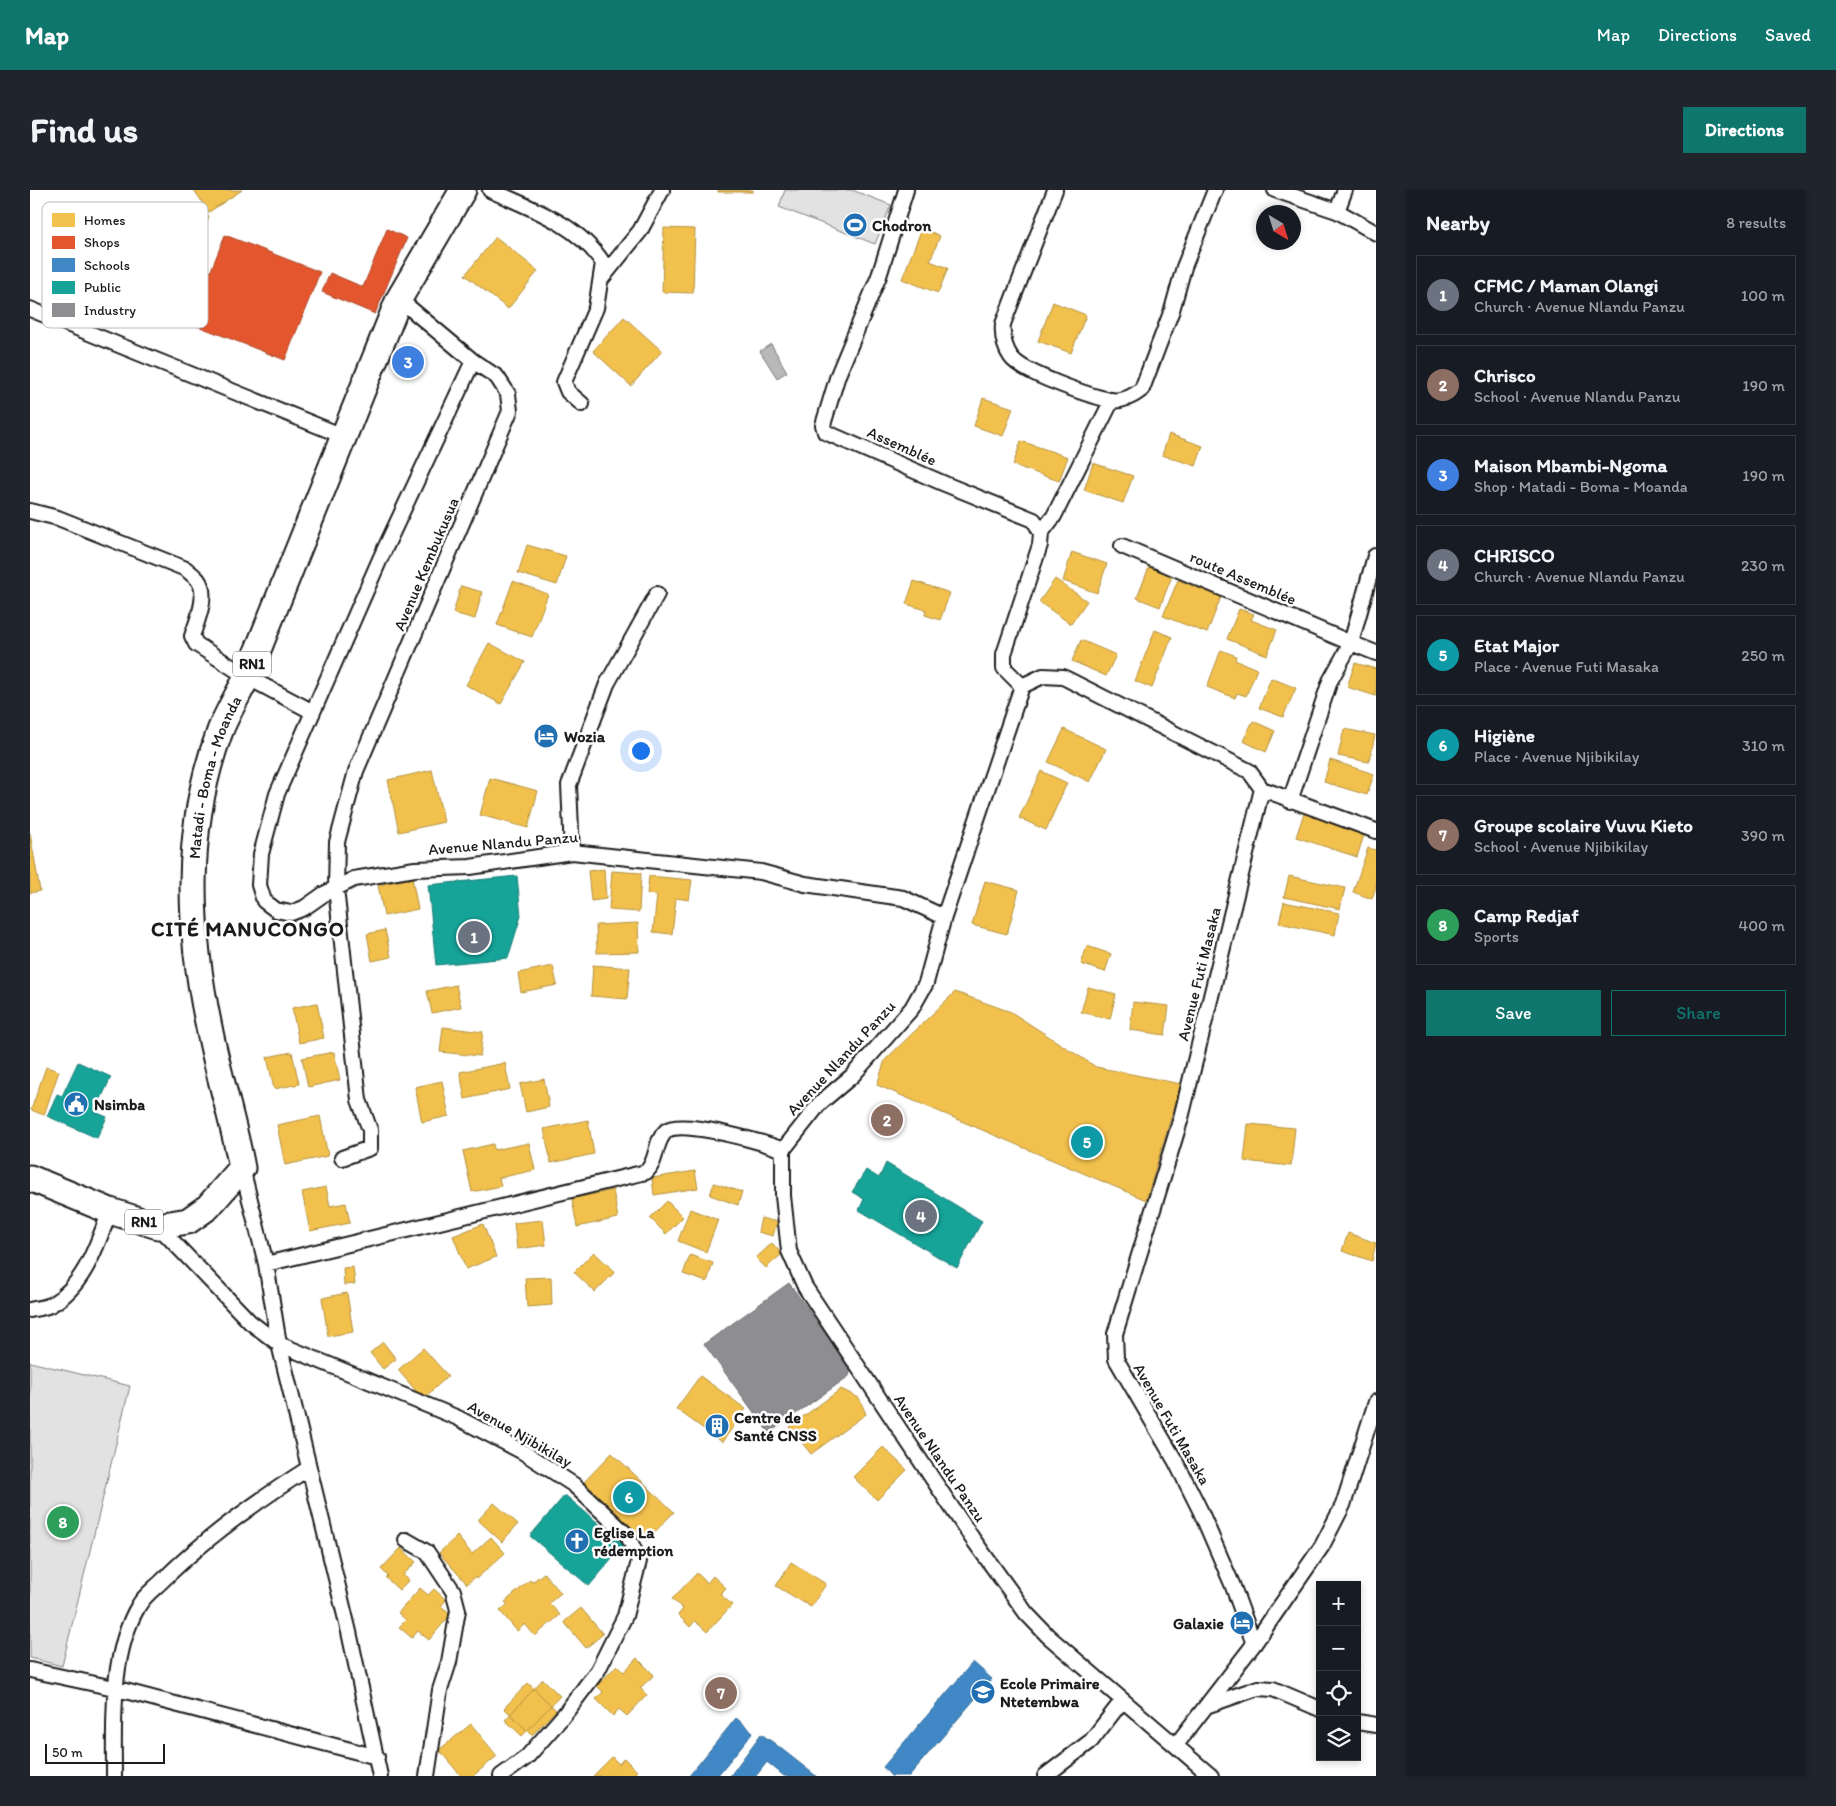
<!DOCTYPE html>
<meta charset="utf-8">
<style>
body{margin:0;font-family:Itim,sans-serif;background:#20242c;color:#f1f3f6}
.controls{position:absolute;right:15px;bottom:15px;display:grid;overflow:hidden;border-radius:0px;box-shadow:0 2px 8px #0003}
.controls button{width:45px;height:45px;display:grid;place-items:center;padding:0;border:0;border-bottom:1px solid #363941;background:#171b24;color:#f1f3f6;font:25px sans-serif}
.compass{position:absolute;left:1226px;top:15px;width:45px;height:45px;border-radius:50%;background:#171b24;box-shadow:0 2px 8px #0003;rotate:142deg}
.scale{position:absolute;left:15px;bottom:12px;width:120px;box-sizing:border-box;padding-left:5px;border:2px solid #1c1c1c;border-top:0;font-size:14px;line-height:18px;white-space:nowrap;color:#1c1c1c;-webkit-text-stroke:4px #fff;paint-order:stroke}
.you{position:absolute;left:610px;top:560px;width:18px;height:18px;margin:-12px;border:4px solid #fff;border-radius:50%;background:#1a73e8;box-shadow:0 0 0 8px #1a73e833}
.badge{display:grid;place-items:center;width:32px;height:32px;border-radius:50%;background:#0f766e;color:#fff;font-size:16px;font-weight:700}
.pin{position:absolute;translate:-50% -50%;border:2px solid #fff;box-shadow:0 1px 5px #0006}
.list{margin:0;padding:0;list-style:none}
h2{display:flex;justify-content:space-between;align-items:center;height:65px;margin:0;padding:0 20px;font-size:21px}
h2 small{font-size:16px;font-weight:400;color:#9ea1a6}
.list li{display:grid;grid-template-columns:32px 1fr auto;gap:15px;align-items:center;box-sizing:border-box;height:80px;margin:0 10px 10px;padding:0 10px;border:1px solid #363941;border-radius:0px}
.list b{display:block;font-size:19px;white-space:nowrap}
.list p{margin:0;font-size:16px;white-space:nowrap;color:#9ea1a6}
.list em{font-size:16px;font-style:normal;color:#9ea1a6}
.actions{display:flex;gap:10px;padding:15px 20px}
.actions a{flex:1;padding:11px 0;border:1px solid #0f766e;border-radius:0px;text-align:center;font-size:18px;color:#0f766e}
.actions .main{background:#0f766e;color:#fff}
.icon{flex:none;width:28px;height:28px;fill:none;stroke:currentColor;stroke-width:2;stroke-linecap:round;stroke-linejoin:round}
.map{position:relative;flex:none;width:1346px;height:1586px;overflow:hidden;border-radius:0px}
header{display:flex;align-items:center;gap:30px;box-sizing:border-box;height:70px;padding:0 25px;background:#0f766e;color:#fff}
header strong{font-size:24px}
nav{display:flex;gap:28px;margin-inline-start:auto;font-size:18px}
.intro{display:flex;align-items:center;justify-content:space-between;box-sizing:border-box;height:120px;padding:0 30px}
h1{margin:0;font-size:35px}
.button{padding:12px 22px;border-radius:0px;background:#0f766e;color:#fff;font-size:18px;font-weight:700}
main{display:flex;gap:30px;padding:0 30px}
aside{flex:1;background:#171b24;border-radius:0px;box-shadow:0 2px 8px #0003}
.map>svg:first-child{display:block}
</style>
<header>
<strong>Map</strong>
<nav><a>Map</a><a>Directions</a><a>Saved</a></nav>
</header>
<div class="intro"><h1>Find us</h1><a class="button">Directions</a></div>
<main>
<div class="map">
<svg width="1346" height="1586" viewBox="0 0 1346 1586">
<rect width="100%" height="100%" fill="#fff"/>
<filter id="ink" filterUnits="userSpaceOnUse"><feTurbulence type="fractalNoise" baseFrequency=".02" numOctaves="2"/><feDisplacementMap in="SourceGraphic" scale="10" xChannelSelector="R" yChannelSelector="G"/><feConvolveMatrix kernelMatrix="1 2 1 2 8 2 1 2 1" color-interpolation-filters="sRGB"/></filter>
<g filter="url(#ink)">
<path fill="#e2e2e2" stroke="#7f7f7f" d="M755 0H822L861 15 845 54 749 17Z
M0 1172 100 1196 32 1476 0 1468Z"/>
<path fill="#b8b8b8" stroke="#7a7a7a" d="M741 154 757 182 747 188 730 161Z"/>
<path fill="#f2c14e" stroke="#b2903f" d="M164 0H212L179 22Z
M688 0H723V2H688Z
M154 16 179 26 172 46 146 37Z
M634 38 665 39 663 103 632 102Z
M892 38 910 46 900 71 918 78 908 103 872 89Z
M466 47 508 81 478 119 435 85Z
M1023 112 1056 125 1041 163 1008 151Z
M594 127 632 161 601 196 563 161Z
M953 208 983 218 973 246 944 236Z
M1139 244 1173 256 1166 276 1132 265Z
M991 251 1038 267 1029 291 983 275Z
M1063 273 1103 286 1093 313 1054 300Z
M497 355 536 366 527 395 488 383Z
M1042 362 1077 374 1067 403 1033 391Z
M1119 377 1142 386 1130 417 1107 408Z
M1025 389 1057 411 1041 434 1009 412Z
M1148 390 1191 407 1177 443 1133 426Z
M483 391 518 404 502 447 467 435Z
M884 391 920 403 910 430 895 425 896 420 876 414Z
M431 396 452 402 445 429 423 423Z
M1209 419 1224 424 1221 430 1247 440 1237 465 1197 449Z
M1125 440 1142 447 1122 498 1105 491Z
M1051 450 1086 465 1076 486 1042 471Z
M459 453 495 472 471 514 436 495Z
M1191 460 1206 466 1205 470 1227 479 1216 506 1207 503 1205 508 1177 497Z
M1325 473 1346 479V506L1317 497Z
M1241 488 1266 498 1253 527 1229 518Z
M1223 531 1245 541 1236 562 1213 551Z
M1034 539 1076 559 1060 592 1018 572Z
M1314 539 1345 545 1339 572 1308 566Z
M1300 570 1344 584 1337 605 1294 592Z
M402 580 414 632 369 642 358 590Z
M1011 581 1037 593 1016 640 989 628Z
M460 588 508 601 498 638 450 625Z
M1274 623 1335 642 1327 667 1266 647Z
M0 643 10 701 0 703Z
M1338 658 1346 660V697L1342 709 1323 702Z
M574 679 576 709 561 711 558 681Z
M582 681 611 683 609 722 579 720Z
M619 686 662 690 659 710 646 708 642 744 623 742 627 705 617 704Z
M1259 686 1315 698 1310 719 1254 707Z
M382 688 388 719 354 726 348 695Z
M955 691 989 700 977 744 942 735Z
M1254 712 1309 723 1305 745 1249 733Z
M608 733 609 762 567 763 566 735Z
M355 740 361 767 342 771 337 744Z
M1057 756 1081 764 1075 782 1051 774Z
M563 775 600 778 597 809 561 806Z
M523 776 527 795 491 802 488 783Z
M426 795 431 817 402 823 397 801Z
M1058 797 1086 804 1080 829 1051 822Z
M925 802 981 822 1066 877 1151 894 1116 1010 847 895 855 870Z
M1103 812 1139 816 1135 845 1100 840Z
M287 813 294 848 269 853 262 818Z
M413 837 453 842 450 866 410 862Z
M262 862 269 894 244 899 237 867Z
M304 862 310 890 278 897 272 868Z
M475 873 480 899 435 909 430 882Z
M16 877 29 881 14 925 1 920Z
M514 889 519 917 496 922 490 894Z
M412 891 419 926 392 932 385 897Z
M290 926 298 966 255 975 247 935Z
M558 930 564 964 521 973 514 939Z
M1218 934 1265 938 1261 976 1214 971Z
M499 953 505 980 469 988 471 996 442 1002 433 961 463 954 464 960Z
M665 981 668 998 624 1005 622 988Z
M684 993 712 1002 708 1015 680 1005Z
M296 997 300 1016 316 1013 320 1033 280 1041 272 1002Z
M583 1000 588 1028 547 1037 542 1009Z
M637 1011 653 1027 636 1044 620 1028Z
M660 1019 688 1030 676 1062 648 1051Z
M731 1028 747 1032 743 1046 728 1042Z
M513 1030 516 1055 487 1059 484 1033Z
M453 1034 466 1067 436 1079 423 1046Z
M1318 1043 1346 1053 1342 1071 1312 1061Z
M742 1053 752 1064 736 1078 726 1068Z
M564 1062 585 1082 565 1102 544 1082Z
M660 1065 683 1073 677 1092 653 1084Z
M323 1077 325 1094 314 1095 313 1078Z
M521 1087 522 1115 497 1117 495 1088Z
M317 1103 323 1142 298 1146 292 1108Z
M353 1152 366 1169 353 1179 340 1163Z
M393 1158 418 1186 393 1209 368 1180Z
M670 1186 716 1219 692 1252 646 1219Z
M811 1199 829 1208 836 1224 781 1264 759 1237Z
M853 1257 877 1280 847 1310 823 1287Z
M582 1263 644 1322 616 1351 554 1292Z
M464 1313 488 1334 472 1352 448 1330Z
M427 1346 442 1364 461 1347 475 1363 446 1389 445 1387 437 1394 409 1363Z
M371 1358 386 1372 373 1385 379 1390 369 1400 356 1388 358 1386 351 1379Z
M761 1372 796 1394 781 1417 746 1396Z
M514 1383 531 1403 519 1413 530 1425 505 1446 495 1434 487 1441 470 1421 478 1414 475 1412 500 1390 502 1392Z
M667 1383 677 1393 683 1386 696 1398 690 1404 702 1415 677 1442 665 1431 660 1437 648 1425 653 1419 642 1409Z
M390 1398 398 1405 404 1399 416 1410 411 1416 421 1424 399 1450 388 1441 382 1448 369 1437 376 1430 368 1423Z
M551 1418 573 1444 556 1458 534 1432Z
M607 1468 624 1485 610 1498 617 1505 597 1526 589 1519 583 1526 566 1509 573 1502 567 1496 587 1475 594 1482Z
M513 1489 530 1506 492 1546 475 1530Z
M498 1493 526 1520 502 1545 474 1518Z
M441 1534 467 1566 443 1586H431L409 1560Z
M582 1567 589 1574 594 1568 607 1581 602 1586H563Z"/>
<path fill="#e4572e" stroke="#a84529" d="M357 39 377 48 345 124 292 102 300 83 333 97Z
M195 45 290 82 255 170 160 133Z"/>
<path fill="#3f88c5" stroke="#346892" d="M943 1472 962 1489 879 1586H861L853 1577Z
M706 1528 723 1542 687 1586H659Z
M731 1544 744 1553 786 1586H754L737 1572 726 1586H700Z"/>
<path fill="#17a398" stroke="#187a73" d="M487 686 491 726 478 768 406 775 398 695Z
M48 872 81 887 65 922 77 927 67 948 17 926 27 904 32 906Z
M856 973 952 1031 927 1078 829 1020 834 1009 822 1002 836 980 849 988Z
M535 1305 594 1355 559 1396 500 1346Z"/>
<path fill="#8d8d92" stroke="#6b6b6f" d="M759 1093 821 1179 819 1186 739 1243 674 1154Z"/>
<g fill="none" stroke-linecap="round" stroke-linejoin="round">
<defs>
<path id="street" d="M460 0C500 18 548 34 573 73L566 118 534 192 538 202 552 214
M876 0 849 86 808 185 793 235 795 242 915 294 1004 330 1011 343 1010 355 974 464V478L992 496
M1025 0 973 134C972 146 974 157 981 167 992 183 1060 206 1080 210 1092 212 1104 206 1112 199L1142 120 1154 77 1185 0
M1245 0 1307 21 1346 43
M1307 21 1315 0
M572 88 610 41 632 0
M0 119 313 246
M443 171 350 369 247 604 231 664 229 695 234 711 246 720 261 723 274 718 294 704 324 689 385 679 440 677 542 662 731 682 775 694 873 708 914 727 896 793 882 818 822 886 790 913 753 960V1006L759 1061 775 1097 942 1348 996 1423 1018 1446 1181 1586
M0 321 28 328 156 379C159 382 165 386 168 390 179 405 167 431 162 446L166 454 217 487 283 522
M1011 343 1024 326 1082 210
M1092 356 1321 453 1345 366
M1232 599 1346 641
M1260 611 1300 491 1321 453 1346 463
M542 662 539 595 577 494 627 404
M914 727 992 496 1013 486 1033 487 1219 581 1232 599 1151 928 1085 1144 1086 1169 1146 1272 1170 1320 1202 1394 1224 1454
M312 968 340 958V940L329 910 306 698 307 652 326 581 480 221 478 204 467 187 443 171 369 109
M212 978 236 1074 249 1154 319 1442 350 1586
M128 1036 220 1132 249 1154 428 1228 493 1262 544 1295 598 1346 609 1371 595 1426 568 1480 534 1525 497 1567 471 1586
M236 1074 616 982C628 971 624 952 636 941 650 928 735 953 753 960
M0 1120C7 1118 16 1118 22 1114 55 1095 67 1054 80 1021
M376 1350 397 1362 423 1401 428 1420 419 1472 410 1500 397 1586
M0 1480 84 1498 347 1567
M1179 1515 1228 1498 1243 1499 1290 1519
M1327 1532 1346 1535
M1146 1555 1224 1454 1292 1356 1313 1315 1346 1212
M84 1586C84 1532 80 1463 109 1415 114 1406 125 1398 132 1391 176 1347 227 1311 279 1278
M1015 1586 1061 1551 1092 1511"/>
<g id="highway">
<path id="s1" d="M0 988 80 1021 128 1036 158 1031 178 1017 212 978C203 930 188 884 179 837 158 738 154 638 190 541 197 523 208 505 217 487L369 109 433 0"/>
</g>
</defs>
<use href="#street" stroke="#1c1c1c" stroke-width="18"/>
<use href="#highway" stroke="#1c1c1c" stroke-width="29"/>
<use href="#street" stroke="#fff" stroke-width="14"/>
<use href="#highway" stroke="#fff" stroke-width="25"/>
</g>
</g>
<defs>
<symbol id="stadium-disc" viewBox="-11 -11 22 22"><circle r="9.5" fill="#1f6fb2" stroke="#fff"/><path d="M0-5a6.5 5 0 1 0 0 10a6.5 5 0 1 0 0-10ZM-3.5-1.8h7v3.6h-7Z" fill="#fff"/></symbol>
<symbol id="hotel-disc" viewBox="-11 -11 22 22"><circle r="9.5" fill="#1f6fb2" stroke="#fff"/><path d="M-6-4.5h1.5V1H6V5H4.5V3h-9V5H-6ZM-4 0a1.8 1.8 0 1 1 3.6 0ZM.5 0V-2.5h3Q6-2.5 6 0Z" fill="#fff"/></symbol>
<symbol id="civic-disc" viewBox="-11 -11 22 22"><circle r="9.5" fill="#1f6fb2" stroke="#fff"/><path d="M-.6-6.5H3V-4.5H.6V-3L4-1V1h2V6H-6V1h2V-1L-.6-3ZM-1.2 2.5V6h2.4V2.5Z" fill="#fff"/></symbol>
<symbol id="building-disc" viewBox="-11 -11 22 22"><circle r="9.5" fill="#1f6fb2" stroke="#fff"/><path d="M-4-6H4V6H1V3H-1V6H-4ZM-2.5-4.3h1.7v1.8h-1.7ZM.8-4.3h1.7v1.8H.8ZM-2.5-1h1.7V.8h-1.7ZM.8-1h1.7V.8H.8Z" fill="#fff"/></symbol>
<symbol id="church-disc" viewBox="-11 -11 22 22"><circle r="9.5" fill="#1f6fb2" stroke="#fff"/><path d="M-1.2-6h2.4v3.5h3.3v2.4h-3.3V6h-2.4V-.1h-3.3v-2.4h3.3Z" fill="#fff"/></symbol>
<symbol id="school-disc" viewBox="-11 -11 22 22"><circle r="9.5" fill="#1f6fb2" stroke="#fff"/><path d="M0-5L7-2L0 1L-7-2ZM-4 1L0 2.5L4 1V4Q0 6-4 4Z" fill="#fff"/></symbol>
</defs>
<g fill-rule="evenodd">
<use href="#stadium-disc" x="811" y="21" width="28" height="28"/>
<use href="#hotel-disc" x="502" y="532" width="28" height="28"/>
<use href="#civic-disc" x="32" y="900" width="28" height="28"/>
<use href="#building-disc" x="673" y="1222" width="28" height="28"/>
<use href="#church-disc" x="533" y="1337" width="28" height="28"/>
<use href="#hotel-disc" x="1198" y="1419" width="28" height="28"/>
<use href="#school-disc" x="939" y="1488" width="28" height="28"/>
</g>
<g text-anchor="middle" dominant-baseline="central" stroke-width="5" stroke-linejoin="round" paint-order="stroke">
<g fill="#fff" stroke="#606060" stroke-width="1">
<rect x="203" y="461.5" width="38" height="25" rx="4"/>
<rect x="95" y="1019.5" width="38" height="25" rx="4"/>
</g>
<g font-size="15" font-weight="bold" fill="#1c1c1c">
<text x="222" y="474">RN1</text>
<text x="114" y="1032">RN1</text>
</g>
<g font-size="16" font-weight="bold" fill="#1c1c1c" stroke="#fff" text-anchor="start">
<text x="842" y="35">Chodron</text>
<text x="534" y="546">Wozia</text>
<text x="64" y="914">Nsimba</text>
<text x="704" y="1227">Centre de<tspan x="704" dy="18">Santé CNSS</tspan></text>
<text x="564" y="1342">Eglise La<tspan x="564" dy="18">rédemption</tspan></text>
<text x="1194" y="1433" text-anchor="end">Galaxie</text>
<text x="970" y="1493">Ecole Primaire<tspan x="970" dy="18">Ntetembwa</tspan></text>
</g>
<g font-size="16" fill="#1c1c1c" stroke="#fff">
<text transform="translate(872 256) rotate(24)">Assemblée</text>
<text transform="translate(396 374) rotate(-67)">Avenue Kembukusua</text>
<text transform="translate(1213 388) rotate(23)">route Assemblée</text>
<text stroke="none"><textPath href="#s1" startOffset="642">Matadi - Boma - Moanda</textPath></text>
<text transform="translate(473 653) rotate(-5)">Avenue Nlandu Panzu</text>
<text transform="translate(1169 784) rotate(-76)">Avenue Futi Masaka</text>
<text transform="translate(811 868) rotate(-47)">Avenue Nlandu Panzu</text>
<text transform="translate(1142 1234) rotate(60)">Avenue Futi Masaka</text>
<text transform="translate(490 1244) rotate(30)">Avenue Njibikilay</text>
<text transform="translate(910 1268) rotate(56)">Avenue Nlandu Panzu</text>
</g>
<g font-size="21" font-weight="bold" letter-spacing="1" fill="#1c1c1c" stroke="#fff">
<text x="218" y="738">CITÉ MANUCONGO</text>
</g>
</g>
<rect x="12" y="12" width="166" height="126" rx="8" fill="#fff" stroke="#bbb" stroke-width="1"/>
<rect x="22" y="23" width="23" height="14" fill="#f2c14e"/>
<rect x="22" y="46" width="23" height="13" fill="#e4572e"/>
<rect x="22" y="68" width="23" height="14" fill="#3f88c5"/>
<rect x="22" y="91" width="23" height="13" fill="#17a398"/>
<rect x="22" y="113" width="23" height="14" fill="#8d8d92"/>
<g font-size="14" fill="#1c1c1c">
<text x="54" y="35">Homes</text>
<text x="54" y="57">Shops</text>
<text x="54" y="80">Schools</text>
<text x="54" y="102">Public</text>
<text x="54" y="125">Industry</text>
</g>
</svg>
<div class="controls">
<button>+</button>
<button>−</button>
<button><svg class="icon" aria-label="locate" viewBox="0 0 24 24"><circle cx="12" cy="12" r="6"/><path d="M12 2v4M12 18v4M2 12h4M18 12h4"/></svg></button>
<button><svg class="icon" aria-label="layers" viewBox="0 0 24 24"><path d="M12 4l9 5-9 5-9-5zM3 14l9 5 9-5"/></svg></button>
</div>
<svg class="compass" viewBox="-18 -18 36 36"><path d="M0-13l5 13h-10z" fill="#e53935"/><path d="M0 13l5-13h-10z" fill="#9ea1a6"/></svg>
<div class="scale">50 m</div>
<div class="you"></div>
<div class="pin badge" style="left:444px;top:747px;background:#6b7280">1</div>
<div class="pin badge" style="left:857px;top:930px;background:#8d6e63">2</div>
<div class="pin badge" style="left:378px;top:172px;background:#3f7fe0">3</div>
<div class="pin badge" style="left:891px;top:1026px;background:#6b7280">4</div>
<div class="pin badge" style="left:1057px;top:952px;background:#0f9aa8">5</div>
<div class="pin badge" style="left:599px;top:1307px;background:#0f9aa8">6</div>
<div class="pin badge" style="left:691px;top:1503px;background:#8d6e63">7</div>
<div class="pin badge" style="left:33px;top:1332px;background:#2e9e5b">8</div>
</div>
<aside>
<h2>Nearby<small>8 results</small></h2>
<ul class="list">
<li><span class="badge" style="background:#6b7280">1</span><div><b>CFMC / Maman Olangi</b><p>Church · Avenue Nlandu Panzu</p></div><em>100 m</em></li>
<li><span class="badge" style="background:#8d6e63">2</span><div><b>Chrisco</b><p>School · Avenue Nlandu Panzu</p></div><em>190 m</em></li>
<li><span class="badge" style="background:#3f7fe0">3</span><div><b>Maison Mbambi-Ngoma</b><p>Shop · Matadi - Boma - Moanda</p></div><em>190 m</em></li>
<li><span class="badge" style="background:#6b7280">4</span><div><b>CHRISCO</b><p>Church · Avenue Nlandu Panzu</p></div><em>230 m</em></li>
<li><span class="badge" style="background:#0f9aa8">5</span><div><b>Etat Major</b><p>Place · Avenue Futi Masaka</p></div><em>250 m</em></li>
<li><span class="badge" style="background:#0f9aa8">6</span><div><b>Higiène</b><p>Place · Avenue Njibikilay</p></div><em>310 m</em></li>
<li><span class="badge" style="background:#8d6e63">7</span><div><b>Groupe scolaire Vuvu Kieto</b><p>School · Avenue Njibikilay</p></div><em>390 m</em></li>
<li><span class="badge" style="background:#2e9e5b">8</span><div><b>Camp Redjaf</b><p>Sports</p></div><em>400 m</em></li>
</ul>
<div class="actions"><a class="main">Save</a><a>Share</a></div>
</aside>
</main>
